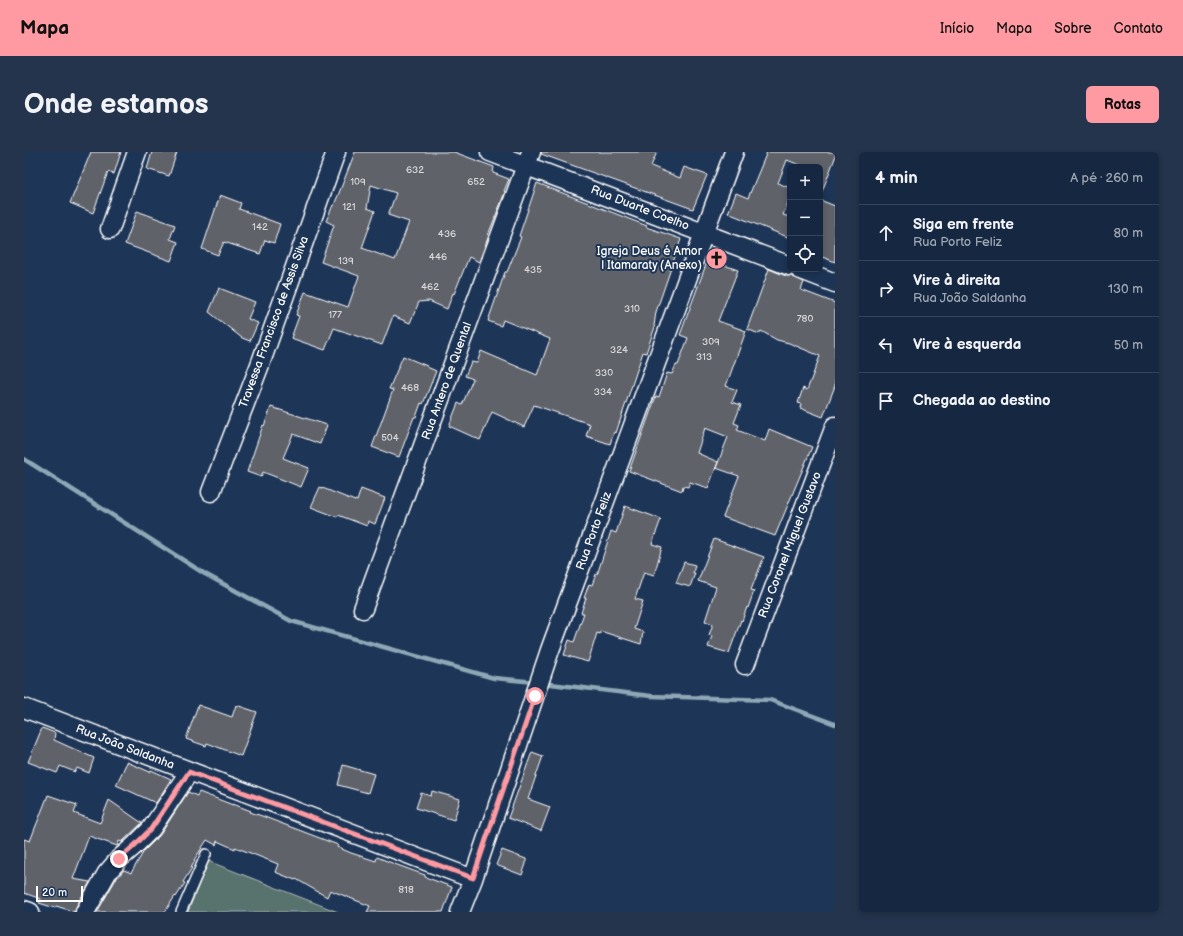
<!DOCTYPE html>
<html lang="pt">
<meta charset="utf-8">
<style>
body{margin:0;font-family:"Balsamiq Sans",sans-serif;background:#23344c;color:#f1f3f6}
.controls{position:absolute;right:12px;top:12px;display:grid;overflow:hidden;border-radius:6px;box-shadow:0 2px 6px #0003}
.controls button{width:36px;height:36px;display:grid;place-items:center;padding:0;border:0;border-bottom:1px solid #35445a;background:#162841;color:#f1f3f6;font:20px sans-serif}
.scale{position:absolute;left:12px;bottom:10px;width:47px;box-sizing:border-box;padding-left:4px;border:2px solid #fff;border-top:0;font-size:11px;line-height:14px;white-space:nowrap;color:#fff;-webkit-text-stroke:3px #1d3557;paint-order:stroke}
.stop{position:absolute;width:12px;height:12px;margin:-9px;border:3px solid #ff9aa2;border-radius:50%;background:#fff}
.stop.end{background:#ff9aa2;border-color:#fff;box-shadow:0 1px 4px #0008}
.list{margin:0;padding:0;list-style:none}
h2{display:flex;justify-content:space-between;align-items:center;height:52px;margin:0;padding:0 16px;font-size:17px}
h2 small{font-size:13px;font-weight:400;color:#9ea6b1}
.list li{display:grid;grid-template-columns:26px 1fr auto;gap:12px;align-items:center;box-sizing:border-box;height:56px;padding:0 16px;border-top:1px solid #35445a}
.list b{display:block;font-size:15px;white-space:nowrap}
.list p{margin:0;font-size:13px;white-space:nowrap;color:#9ea6b1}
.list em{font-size:13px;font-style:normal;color:#9ea6b1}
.icon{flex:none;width:22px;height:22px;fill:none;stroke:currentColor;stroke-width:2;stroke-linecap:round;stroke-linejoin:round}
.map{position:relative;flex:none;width:811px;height:760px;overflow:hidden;border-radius:6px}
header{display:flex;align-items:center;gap:24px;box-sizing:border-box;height:56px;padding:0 20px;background:#ff9aa2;color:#111}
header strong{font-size:19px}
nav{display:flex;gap:22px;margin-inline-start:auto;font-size:14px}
.intro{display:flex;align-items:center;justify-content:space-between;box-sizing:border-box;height:96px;padding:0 24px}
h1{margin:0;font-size:28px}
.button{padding:10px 18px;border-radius:6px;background:#ff9aa2;color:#111;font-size:14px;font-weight:700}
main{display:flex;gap:24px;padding:0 24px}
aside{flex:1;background:#162841;border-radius:6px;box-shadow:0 2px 6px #0003}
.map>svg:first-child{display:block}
</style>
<header>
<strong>Mapa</strong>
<nav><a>Início</a><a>Mapa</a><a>Sobre</a><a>Contato</a></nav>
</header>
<div class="intro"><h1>Onde estamos</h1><a class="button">Rotas</a></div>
<main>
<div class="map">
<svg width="811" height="760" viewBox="0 0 811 760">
<rect width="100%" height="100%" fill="#1d3557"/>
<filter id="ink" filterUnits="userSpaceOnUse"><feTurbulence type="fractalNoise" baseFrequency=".025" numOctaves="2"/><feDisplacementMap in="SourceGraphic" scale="8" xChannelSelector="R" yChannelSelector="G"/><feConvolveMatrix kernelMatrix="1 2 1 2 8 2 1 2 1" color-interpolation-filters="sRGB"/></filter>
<g filter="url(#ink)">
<path fill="#59726e" stroke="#acb8b6" d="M184 709 314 760H164Z"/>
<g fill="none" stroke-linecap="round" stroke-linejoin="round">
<path stroke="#8ea8b6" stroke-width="4.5" d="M0 307 181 422 267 469 470 526 511 530
M518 531 627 544 746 548 811 572"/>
</g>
<path fill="#61626b" stroke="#fff" fill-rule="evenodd" d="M67 0H97L90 22 84 20 69 61 46 51Z
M128 0H153L145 24 123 17Z
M331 0H430L470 15 469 21 485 27 480 39 481 40 474 58 464 83H465L455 110 445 105 430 142 429 141 423 157 405 149 395 150 386 171 369 164 358 193 310 176 301 198 267 186 275 164 272 163 281 140 324 155 335 124 297 110 310 73 302 69 309 53H310L315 41ZM347 33 372 41 364 63 385 70 371 108 338 96 351 59 343 56Z
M517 0H633L627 14 656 26 660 15 683 23 669 57 517 2Z
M743 0H811V6L797 42H796V15H781L763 8 754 31 766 36V46L759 63 766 65V86L704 61 712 41 724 46Z
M513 31 623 74 622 75 657 87 632 160 630 174 631 175 622 201 619 200 592 281 590 280 586 292 562 284 566 272 510 253 500 275 468 260 456 288 425 274 434 251 438 253 449 227 441 224 447 210 453 211 457 199 513 223 526 187 479 168 477 174 464 169 481 120H483L497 85 495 84Z
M196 43 217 51 215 57 256 72 250 91 241 88 236 102 200 90 194 103 178 97Z
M796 48 811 54V110L796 104Z
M113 59 151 73 146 87 154 90 147 109 101 92Z
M687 99 703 105 700 113 714 118 694 169 722 179 702 234 713 238 708 250 717 253 710 271 715 273 713 278 741 289 745 277 788 295 751 384 699 365 715 324 692 316 704 285 681 276 673 301 694 310 684 336 666 330 664 335 659 334 658 339 605 319 632 244 635 245 643 221 648 222 652 213H654L664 186 656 183Z
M745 117 762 124H768L780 130 777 138 811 151V234L799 265 776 256 777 252 774 251 779 236 783 238 796 204 765 191 753 188 737 179 735 182 723 177Z
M195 136 231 150 224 167 234 171 226 189 218 186 185 160Z
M379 204 403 214V215L412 219 399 252 397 251 392 265H390L375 305 348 295 369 238 365 237Z
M247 255 303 273 296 292 269 282 259 306 285 316 277 335 239 320 237 325 223 320 239 273 240 274Z
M296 335 331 349V348L333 349 337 337 361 346 351 372 344 369 343 374 314 363 313 365 287 355Z
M601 354 637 367 628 392 638 395 630 423 620 420 611 447 619 449 610 477 619 480 617 492 576 479V482L573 481 564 510 540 503 545 488 550 490 560 461H557L562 446H560L565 432 568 433 572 422 573 423 587 379 592 381Z
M690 387 740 405 727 438 730 439 724 456 723 455 718 469 717 468 705 501 684 495 688 484 685 483 689 472 681 469 692 435 674 429Z
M660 410 671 413 669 421H671L666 435 652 431Z
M174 553 208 565 212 553 233 560 217 604 183 591 182 594 162 587Z
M18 576 31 581 30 588 70 606 65 621 53 616 51 620 36 614 33 621 4 610Z
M508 600 519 604 504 647 526 655 517 679 484 666Z
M103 610 126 620 127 618 147 627 132 651 92 633Z
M319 613 350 622 344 641 314 633Z
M408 639 436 647 430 668 392 656 397 641 407 644Z
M164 640 173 644 175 640 209 653V652L227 659 226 660 238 664 314 693 313 695 327 701 352 709 353 705 368 711 387 718 401 723V725L428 735 419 760H343L346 754 306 738 303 745 272 727 271 728 251 720 254 712 211 695V697L193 689 192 693 183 688 170 708 171 709 167 716H168L159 730 161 731 152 745 151 744 141 760H73L92 727 100 718 107 721 120 699 136 683Z
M24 643 53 653 50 661 76 671 85 648 118 671 98 690 95 689 93 694 65 684 49 727 66 730 52 755 51 760 32 754 31 756 15 751 17 747 0 741V687L6 689Z
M478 698 502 707V712L498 723 472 713Z"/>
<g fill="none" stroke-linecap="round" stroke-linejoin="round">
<defs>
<path id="service" d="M157 760 182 702"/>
<path id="minor" d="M466 0 766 114
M86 77 113 0
M775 117 811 131
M187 340 237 210 312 0
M339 457 507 0
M721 513 811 274
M0 556 449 727
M0 758 6 760
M61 760 83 721 95 707 110 694 127 677 165 620
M436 760 449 727 526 498 710 0"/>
</defs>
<use href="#service" stroke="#fff" stroke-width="12"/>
<use href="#minor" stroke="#fff" stroke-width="21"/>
<use href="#service" stroke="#1d3557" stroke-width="9"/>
<use href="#minor" stroke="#1d3557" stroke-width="18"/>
</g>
</g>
<g fill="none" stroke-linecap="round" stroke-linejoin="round" filter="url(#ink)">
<path stroke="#ff9aa2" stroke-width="5" d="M95 707 110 694 127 677 165 620 449 726 511 544"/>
</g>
<defs>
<symbol id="church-disc" viewBox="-11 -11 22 22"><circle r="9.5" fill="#ff9aa2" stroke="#1d3557"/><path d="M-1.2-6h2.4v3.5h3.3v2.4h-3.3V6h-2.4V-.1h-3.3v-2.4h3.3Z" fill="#111"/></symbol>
</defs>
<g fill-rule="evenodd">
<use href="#church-disc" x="680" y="94" width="25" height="25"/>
</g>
<g text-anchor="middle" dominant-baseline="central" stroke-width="4" stroke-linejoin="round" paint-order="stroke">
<g font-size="10" fill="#d8d8da">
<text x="391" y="18">632</text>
<text x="334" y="30">109</text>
<text x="452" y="30">652</text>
<text x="325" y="55">121</text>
<text x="236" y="75">142</text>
<text x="423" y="82">436</text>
<text x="414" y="105">446</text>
<text x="322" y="109">139</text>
<text x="509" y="118">435</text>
<text x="406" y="135">462</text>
<text x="608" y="157">310</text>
<text x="311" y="163">177</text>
<text x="781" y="167">780</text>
<text x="687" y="190">309</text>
<text x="595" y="198">324</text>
<text x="680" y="205">313</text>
<text x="580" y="221">330</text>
<text x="386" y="236">468</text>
<text x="579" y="240">334</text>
<text x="366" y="286">504</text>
<text x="382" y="738">818</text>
</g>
<g font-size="12" fill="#fff" stroke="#1d3557">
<text transform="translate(616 56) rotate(21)">Rua Duarte Coelho</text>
<text transform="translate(250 170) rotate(-70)">Travessa Francisco de Assis Silva</text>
<text transform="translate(423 229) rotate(-70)">Rua Antero de Quental</text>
<text transform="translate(570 379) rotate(-70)">Rua Porto Feliz</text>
<text transform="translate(766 393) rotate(-69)">Rua Coronel Miguel Gustavo</text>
<text transform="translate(101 595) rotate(21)">Rua João Saldanha</text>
</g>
<g font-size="12" fill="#fff" stroke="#1d3557" text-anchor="end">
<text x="678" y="99">Igreja Deus é Amor<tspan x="678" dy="14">| Itamaraty (Anexo)</tspan></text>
</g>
</g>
</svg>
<div class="controls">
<button>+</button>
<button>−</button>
<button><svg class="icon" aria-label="locate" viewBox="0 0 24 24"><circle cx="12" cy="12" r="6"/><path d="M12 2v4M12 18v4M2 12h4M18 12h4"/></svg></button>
</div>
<div class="scale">20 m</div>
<div class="stop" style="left:511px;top:544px"></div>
<div class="stop end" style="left:95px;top:707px"></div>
</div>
<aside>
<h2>4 min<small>A pé · 260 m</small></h2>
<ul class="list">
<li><svg class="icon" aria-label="ahead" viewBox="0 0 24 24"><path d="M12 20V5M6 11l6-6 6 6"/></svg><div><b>Siga em frente</b><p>Rua Porto Feliz</p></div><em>80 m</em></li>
<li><svg class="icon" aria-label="right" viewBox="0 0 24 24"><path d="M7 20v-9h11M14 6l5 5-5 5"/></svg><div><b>Vire à direita</b><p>Rua João Saldanha</p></div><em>130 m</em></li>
<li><svg class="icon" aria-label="left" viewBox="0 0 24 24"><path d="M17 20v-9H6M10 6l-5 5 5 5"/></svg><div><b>Vire à esquerda</b></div><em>50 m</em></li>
<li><svg class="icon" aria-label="arrive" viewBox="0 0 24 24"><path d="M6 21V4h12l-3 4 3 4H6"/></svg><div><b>Chegada ao destino</b></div></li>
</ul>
</aside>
</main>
